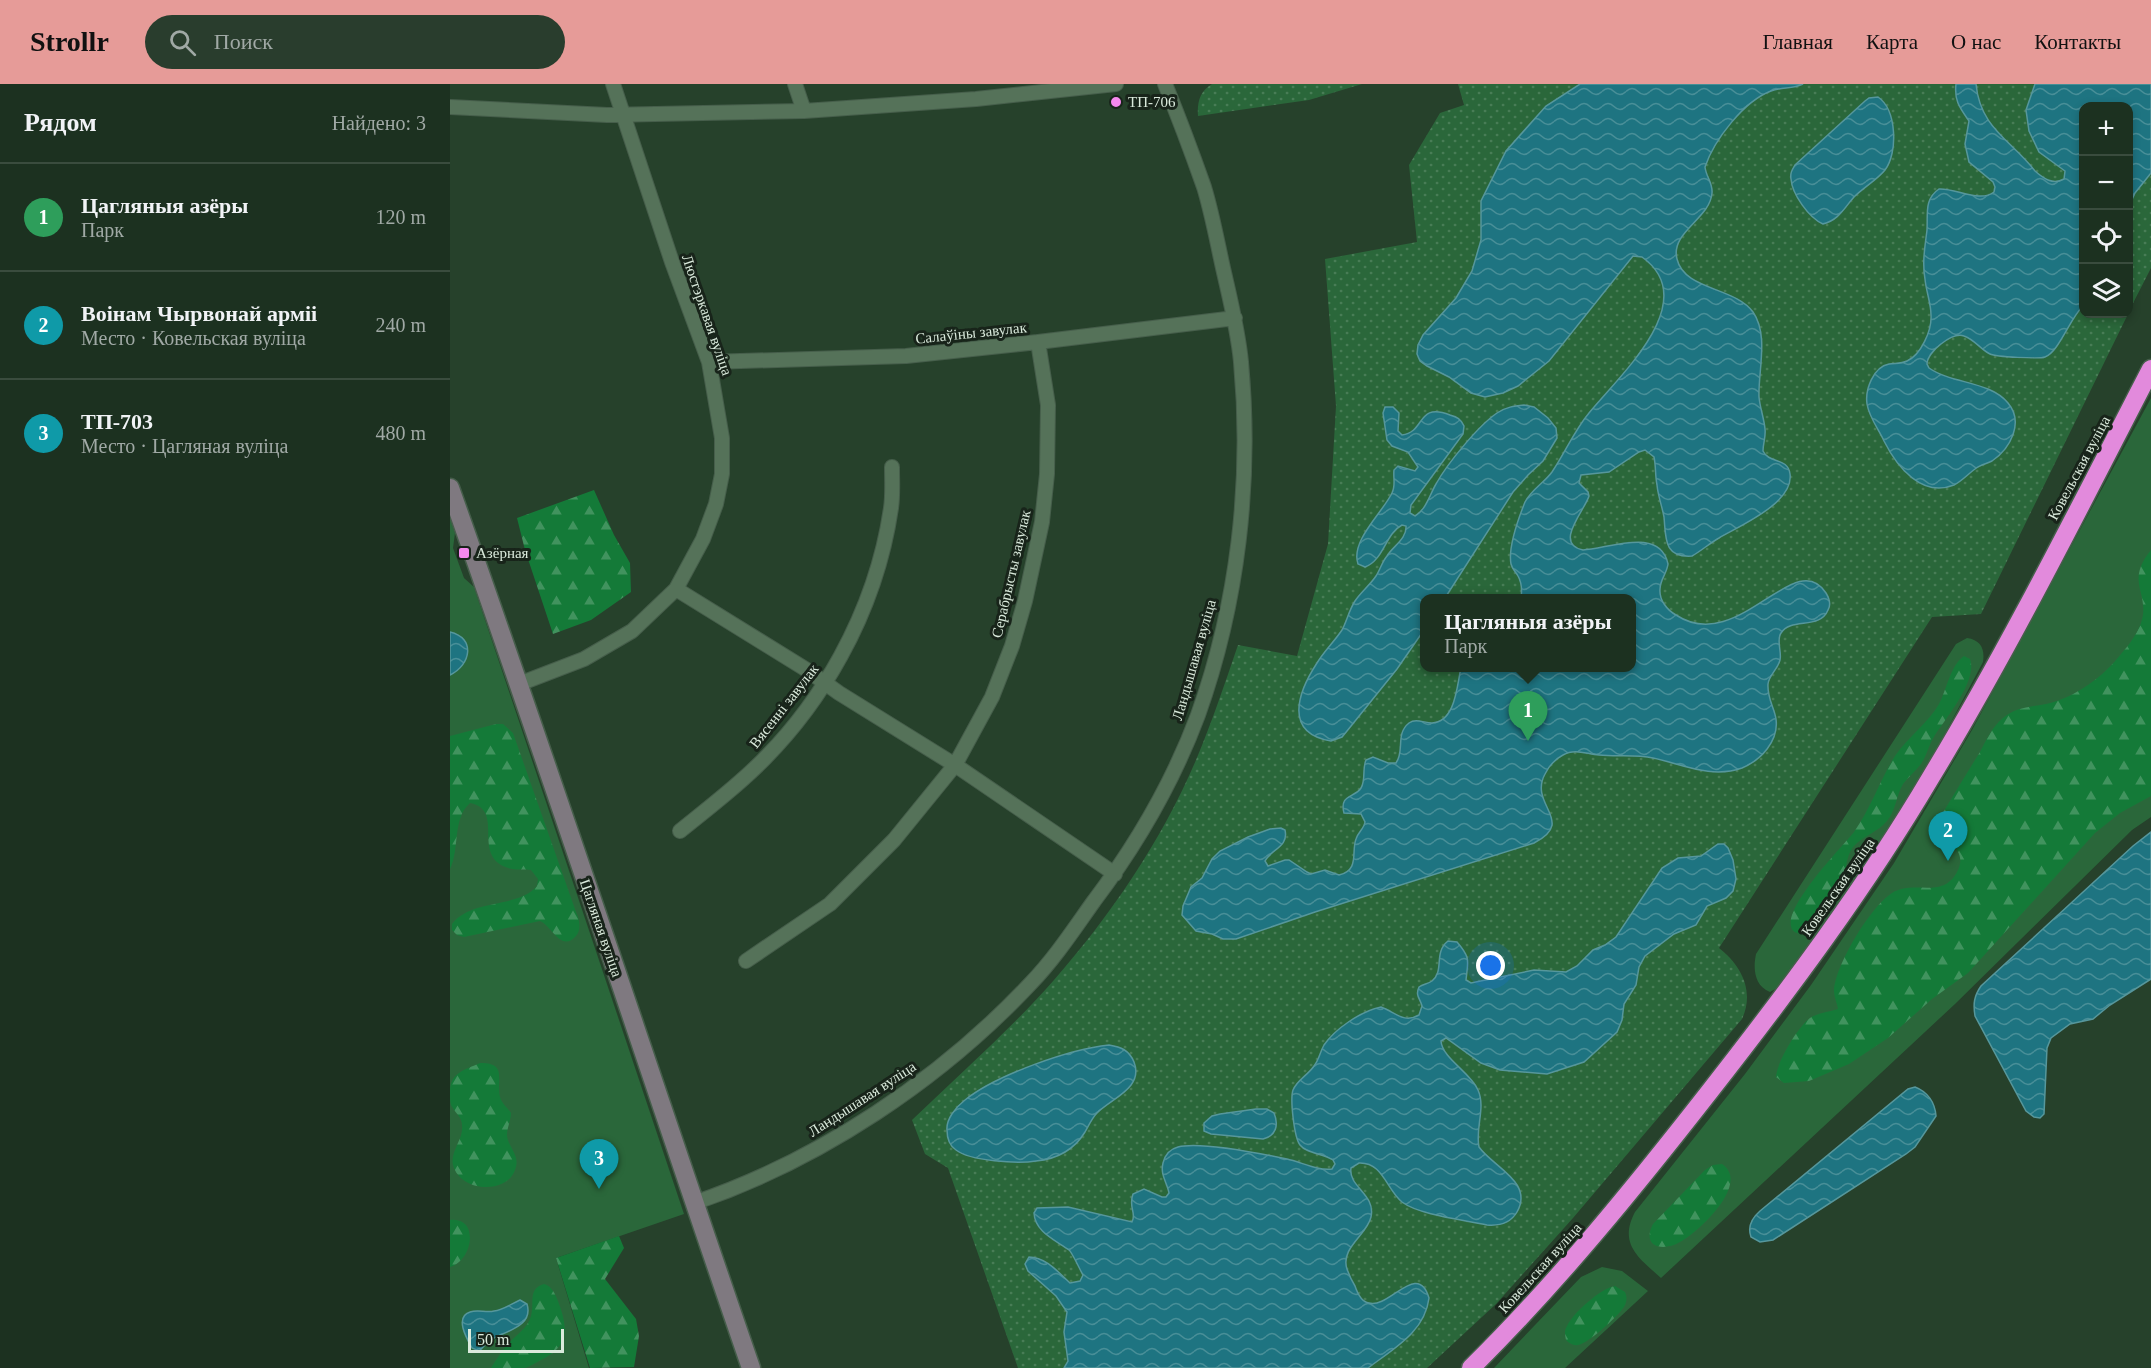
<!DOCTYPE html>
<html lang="ru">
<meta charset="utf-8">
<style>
body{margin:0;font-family:"Times New Roman",serif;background:#293d2d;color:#f1f3f6}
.controls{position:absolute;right:18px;top:18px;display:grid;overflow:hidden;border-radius:12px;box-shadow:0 3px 9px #0003}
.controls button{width:54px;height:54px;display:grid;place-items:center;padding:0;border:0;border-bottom:2px solid #3a4c3e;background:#1c3120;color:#f1f3f6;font:30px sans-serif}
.scale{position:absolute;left:18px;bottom:15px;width:96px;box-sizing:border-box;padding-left:6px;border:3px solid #daeadc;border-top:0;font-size:16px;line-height:21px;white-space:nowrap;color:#daeadc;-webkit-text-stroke:4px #18241a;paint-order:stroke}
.you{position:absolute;left:1041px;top:882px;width:21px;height:21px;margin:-15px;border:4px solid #fff;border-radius:50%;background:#1a73e8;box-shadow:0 0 0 9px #1a73e833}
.badge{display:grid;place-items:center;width:39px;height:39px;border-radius:50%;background:#e69b98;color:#fff;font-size:20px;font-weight:700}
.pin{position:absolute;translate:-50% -50px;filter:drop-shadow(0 2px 3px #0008)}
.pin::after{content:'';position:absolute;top:32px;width:21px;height:18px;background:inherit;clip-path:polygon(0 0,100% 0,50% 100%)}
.popup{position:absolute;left:970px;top:510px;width:216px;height:78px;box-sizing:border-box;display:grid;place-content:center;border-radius:12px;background:#1c3120;filter:drop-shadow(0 2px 4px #0005);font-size:20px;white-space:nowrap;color:#a0a9a5}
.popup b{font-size:22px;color:#f1f3f6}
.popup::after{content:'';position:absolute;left:50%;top:100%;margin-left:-12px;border:12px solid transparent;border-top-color:#1c3120}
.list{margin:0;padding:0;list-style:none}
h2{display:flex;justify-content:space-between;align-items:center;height:78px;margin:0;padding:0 24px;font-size:26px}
h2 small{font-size:20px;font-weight:400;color:#a0a9a5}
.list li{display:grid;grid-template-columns:39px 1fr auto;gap:18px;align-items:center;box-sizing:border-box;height:108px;padding:0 24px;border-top:2px solid #3a4c3e}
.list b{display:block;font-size:22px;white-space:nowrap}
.list p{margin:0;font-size:20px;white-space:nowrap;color:#a0a9a5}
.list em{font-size:20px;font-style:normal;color:#a0a9a5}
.icon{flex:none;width:33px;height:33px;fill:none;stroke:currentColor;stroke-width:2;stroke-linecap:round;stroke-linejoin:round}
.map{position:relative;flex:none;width:1701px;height:1284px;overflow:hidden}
header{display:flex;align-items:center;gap:36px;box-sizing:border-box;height:84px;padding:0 30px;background:#e69b98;color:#111}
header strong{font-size:28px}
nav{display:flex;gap:33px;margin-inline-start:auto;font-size:21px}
.search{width:420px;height:54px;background:#293d2d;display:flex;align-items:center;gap:15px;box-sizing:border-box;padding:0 21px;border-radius:33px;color:#a0a9a5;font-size:22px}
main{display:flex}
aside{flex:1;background:#1c3120}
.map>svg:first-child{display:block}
</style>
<header>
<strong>Strollr</strong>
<div class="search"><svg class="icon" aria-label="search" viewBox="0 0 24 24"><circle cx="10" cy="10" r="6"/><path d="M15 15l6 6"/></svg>Поиск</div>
<nav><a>Главная</a><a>Карта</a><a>О нас</a><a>Контакты</a></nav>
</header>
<main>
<aside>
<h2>Рядом<small>Найдено: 3</small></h2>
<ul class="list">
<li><span class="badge" style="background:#2e9e5b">1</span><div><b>Цагляныя азёры</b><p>Парк</p></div><em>120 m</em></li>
<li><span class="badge" style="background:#0f9aa8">2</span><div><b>Воінам Чырвонай арміі</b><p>Место · Ковельская вуліца</p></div><em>240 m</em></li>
<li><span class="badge" style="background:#0f9aa8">3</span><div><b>ТП-703</b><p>Место · Цагляная вуліца</p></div><em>480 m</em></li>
</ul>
</aside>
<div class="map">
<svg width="1701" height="1284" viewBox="0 0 1701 1284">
<defs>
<pattern id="forest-firs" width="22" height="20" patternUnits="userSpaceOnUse" patternTransform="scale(1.5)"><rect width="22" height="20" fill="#147a38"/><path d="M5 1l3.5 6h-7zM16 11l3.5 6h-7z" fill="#41935e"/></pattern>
<pattern id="park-dots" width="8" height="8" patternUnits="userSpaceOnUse" patternTransform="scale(1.5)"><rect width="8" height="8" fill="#2a673a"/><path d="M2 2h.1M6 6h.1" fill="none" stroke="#487d56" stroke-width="1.8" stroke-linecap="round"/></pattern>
<pattern id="water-waves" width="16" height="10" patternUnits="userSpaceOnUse" patternTransform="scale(1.5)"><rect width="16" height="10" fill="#1e7481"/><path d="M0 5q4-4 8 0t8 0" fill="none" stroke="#498f98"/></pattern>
</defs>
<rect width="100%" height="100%" fill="#26412b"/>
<path fill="#2a673a" d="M1701 314V733L1682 746 1505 920 1211 1194C1189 1174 1168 1160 1185 1128L1295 990 1361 901 1444 779 1522 646Z
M0 434 5 449 3 464 14 494 24 503 234 1130 106 1174 139 1284H0Z
M1517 554C1531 556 1535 565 1533 578L1475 687 1437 750 1329 903 1320 908C1304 902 1303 884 1306 870L1506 560Z
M1152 1183 1172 1187 1198 1207 1115 1284H1044L1131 1193Z"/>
<path fill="url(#forest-firs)" d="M144 406 164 451 180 479 181 508 141 536 103 550 75 466 67 434Z
M1701 466V712L1670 729 1645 749 1518 889 1482 915 1438 954 1399 980 1359 997 1334 999 1326 993C1327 978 1347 944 1360 934 1367 929 1379 928 1388 925 1387 919 1384 913 1384 907 1385 882 1420 823 1442 809 1464 795 1492 816 1507 788 1522 760 1481 760 1494 727 1506 707 1518 687 1530 668 1536 656 1543 642 1553 634 1566 623 1581 623 1596 620 1625 614 1654 592 1671 570 1679 561 1687 550 1691 539 1701 509 1674 499 1701 466Z
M1514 572 1520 575C1528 596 1496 634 1485 651 1479 660 1477 671 1471 680 1466 687 1458 693 1453 700 1446 712 1446 726 1437 737 1428 748 1413 752 1404 762 1394 774 1397 791 1391 805 1387 815 1361 853 1350 850 1313 842 1397 758 1404 748 1421 724 1430 696 1445 672 1458 653 1478 639 1489 620 1497 605 1500 582 1514 572Z
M46 640H53L63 649 126 828C129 835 132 845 126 852 111 869 101 841 90 837L14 853 7 851 2 846V840C22 814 67 825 87 802L88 795 81 786C75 785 68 786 62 785 18 775 57 726 20 719 2 735 10 765 0 785V652Z
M30 979C58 979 46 995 50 1013 52 1020 57 1023 61 1029 61 1036 57 1044 57 1051 58 1064 71 1071 65 1086 56 1111 10 1108 3 1081 0 1067 14 1055 12 1041 12 1033 5 1029 1 1021 0 1017 0 1013 0 1008 0 988 15 986 30 979Z
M1272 1080C1301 1099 1249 1148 1230 1158 1213 1168 1191 1163 1203 1140L1255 1086 1263 1081Z
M0 1136C29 1132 24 1176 0 1183Z
M169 1152 174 1164 155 1195 186 1235 189 1252 184 1283 140 1284 106 1174Z
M94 1200C102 1202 105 1210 108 1217 118 1244 120 1262 91 1276 85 1279 80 1283 74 1284 63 1284 52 1284 41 1284 46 1276 51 1268 57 1261 65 1252 78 1244 81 1232 85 1219 77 1205 94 1200Z
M1165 1202 1175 1208C1177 1213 1177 1216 1175 1221 1171 1230 1138 1260 1128 1261 1123 1262 1119 1259 1116 1256 1115 1251 1114 1247 1117 1242 1123 1229 1151 1204 1165 1202Z"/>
<path fill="url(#park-dots)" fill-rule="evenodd" d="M762 0H912L859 16 748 32C747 18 750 7 762 0Z
M1008 0H1701V184L1678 229V22H1634V230H1678L1531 530 1482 533 1269 864C1291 881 1305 907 1292 935L1123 1134 1046 1220 977 1284H568L498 1084 475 1070 462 1036C510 990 560 946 604 896 661 831 712 756 746 676 762 638 775 599 788 561L847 572 878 460 886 322 875 175 967 158 959 81 990 29 1014 21ZM974 514H1182V584H974Z"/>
<path fill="url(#water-waves)" stroke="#56979c" stroke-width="1.5" d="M1130 0H1353C1343 5 1332 3 1321 7 1294 17 1264 56 1255 83 1256 93 1263 99 1262 109 1260 135 1220 148 1227 175 1234 206 1285 203 1303 228 1319 251 1308 287 1309 313 1310 324 1314 334 1315 345 1316 353 1313 359 1313 367 1319 380 1338 373 1340 390 1344 419 1289 442 1269 454 1260 459 1251 467 1242 472 1213 474 1216 453 1214 433 1212 422 1208 412 1207 401 1205 391 1206 382 1204 373L1195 366 1189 368 1159 388 1131 391 1129 399 1138 408 1139 412C1135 426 1103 460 1133 466 1158 465 1210 442 1218 480 1217 489 1210 496 1210 505 1209 516 1217 526 1226 531 1288 572 1345 461 1376 509 1379 514 1381 521 1378 526 1370 546 1341 533 1331 549 1326 556 1332 568 1330 576 1328 585 1319 591 1318 600 1317 614 1324 623 1326 635 1329 657 1311 676 1292 684 1261 695 1232 680 1203 674 1185 670 1167 673 1149 671 1136 670 1125 664 1113 671 1105 675 1099 682 1095 690 1078 721 1127 737 1084 759L865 828 786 855H773L762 850 746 847 732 831 733 822 741 803 752 794 762 775 770 767 798 753 820 745 831 744 835 746C839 763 821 765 815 777L818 782 835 776H839L857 788 861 790 875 786 889 791C910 786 901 768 906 755 908 748 914 745 915 738L911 730 894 729C889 710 905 714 911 704 916 696 912 685 916 676L923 673 938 679H946C955 667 945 650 959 639 966 634 974 639 982 639 1006 638 1007 600 1011 584H1182V514H1071C1072 507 1072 499 1068 492 1066 488 1062 485 1061 480 1058 464 1069 433 1075 418 1082 405 1094 399 1102 388 1115 369 1124 347 1139 329 1168 293 1254 217 1192 173L1183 172 1099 277 1068 302 1053 309 1035 313 1021 309 999 293 977 282 970 277 967 270 968 261 973 251 1006 214 1022 187 1031 156V117L1056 67 1096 22Z
M1506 0H1526C1530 44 1561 56 1585 87 1594 95 1603 101 1614 95L1615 87 1589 68 1579 47 1576 26 1585 0H1701V89L1685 109 1679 122 1678 22H1634L1633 222C1620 234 1609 268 1595 273 1590 275 1546 273 1540 270 1531 266 1524 255 1514 252 1502 248 1477 268 1477 280L1479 284C1502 300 1540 297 1558 319 1574 338 1561 364 1542 377 1536 380 1530 381 1525 385 1518 390 1512 397 1504 401 1472 414 1447 383 1434 357 1429 346 1419 333 1417 320 1415 306 1423 283 1439 280 1445 279 1451 280 1457 277 1471 271 1482 246 1481 231 1481 219 1476 207 1475 195 1472 178 1475 163 1477 146 1478 130 1474 115 1489 105 1506 104 1530 119 1544 108L1545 103 1543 98 1519 78 1515 60 1519 37C1510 24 1504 17 1506 0Z
M1428 13C1447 26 1448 69 1435 86 1428 95 1413 104 1404 113 1394 124 1389 136 1373 140 1359 134 1342 110 1341 95 1340 89 1342 86 1345 81L1415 17 1419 14Z
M1074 321 1084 323 1098 334 1106 344 1107 354 1093 377 1078 391 1063 408 995 514H974V546L947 585 897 647 892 653 881 657C833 649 848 608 867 579 874 567 884 558 892 546 897 537 899 526 905 517 911 508 920 501 926 492 930 486 932 478 937 472 943 462 957 455 956 442L952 441C935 450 934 476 915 483L908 480C900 457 933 428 942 409 946 401 943 394 944 386L948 382 965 387 968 383 958 368 942 362 937 356 933 329 935 323H943L949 329 948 347 952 351C976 348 966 318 1000 331 1007 333 1011 335 1014 342L1013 350 961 421 960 429 965 432C976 426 980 410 986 400 997 380 1028 342 1047 329 1056 323 1064 322 1074 321Z
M0 548C26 554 21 581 0 591Z
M1701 748V895L1660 921 1643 935 1620 940 1601 954 1597 964 1594 1030 1590 1034 1584 1033 1576 1027 1525 932C1523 920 1524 912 1531 902L1683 762Z
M1268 760H1274L1278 764 1283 776 1286 795 1283 807 1276 814 1257 822 1246 841 1224 850 1195 872 1189 883 1186 901 1174 920 1172 936 1167 948 1134 978 1097 990 1050 986 1031 979 996 954 991 957C992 974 1021 989 1028 1006 1036 1024 1025 1044 1029 1063 1043 1083 1084 1098 1067 1128 1060 1140 1049 1142 1037 1141 1015 1136 969 1131 952 1118 936 1105 933 1078 909 1079L901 1084C898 1103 926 1110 921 1133 917 1151 890 1164 897 1185 899 1191 902 1197 905 1202 907 1208 911 1218 919 1219 939 1225 968 1176 979 1214 975 1248 943 1265 918 1284H614L618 1277 614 1248 617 1228 606 1212 578 1187 575 1180 579 1173C596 1173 609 1189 620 1199L630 1197 633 1191C630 1186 622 1168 619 1166 605 1156 585 1148 584 1129L587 1124 618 1123 682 1138C687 1129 678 1124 683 1110L694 1105 712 1113H716L719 1109C717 1098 710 1091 713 1079 715 1071 720 1065 728 1063 750 1057 813 1070 837 1075 851 1078 868 1087 882 1085L885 1080 883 1076C873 1069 857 1070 850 1061 844 1053 840 1015 843 1006 847 996 858 991 864 982 869 976 870 968 874 961 885 945 911 927 931 923 945 928 954 940 969 931L972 922C970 914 965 912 969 903 973 900 978 900 982 897 995 886 983 869 998 857L1007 858C1021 874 1018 877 1016 896L1021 899 1084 886 1116 888 1127 882 1143 866 1155 861 1166 853 1212 784 1228 774 1251 772Z
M659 961C671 963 679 966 684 978 694 1004 662 1014 647 1029 642 1034 639 1041 635 1048 624 1066 607 1075 586 1077 568 1080 520 1077 506 1066 500 1062 497 1054 497 1046 496 1035 506 1023 515 1016 546 991 620 965 659 961Z
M1465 1003C1478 1008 1485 1019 1486 1032L1465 1063 1456 1070 1323 1156 1310 1158 1301 1153C1297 1142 1302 1134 1310 1127L1458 1005Z
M806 1025H817L824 1029C829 1041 826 1052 813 1055L761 1050 754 1047V1039L762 1032 770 1030Z
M70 1216 77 1220C84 1243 54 1247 39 1257 35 1260 33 1264 29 1267L22 1264C17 1255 4 1233 20 1228 28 1225 36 1229 44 1227 53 1226 61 1220 70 1216Z"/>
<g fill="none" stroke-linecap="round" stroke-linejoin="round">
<defs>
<path id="street" d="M345 0 354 27
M0 23 157 31 354 27 526 15 666 0
M259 278 456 272 588 258 785 234
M226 505 357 586 389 609 505 681 665 790
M69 600 134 575 182 547 226 505 253 455 266 420 272 390V354L259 278 222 178 163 0
M230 747C251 730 273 713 293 695 371 626 426 527 441 424 443 411 442 397 442 383
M296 877 380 820 444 756 505 681 542 613 562 562 575 517 592 438 597 390 598 321 588 258
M244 1119C370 1076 490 996 581 899 605 874 624 845 644 817 687 760 723 698 748 631 788 519 802 397 791 278 788 246 780 215 773 184 767 157 762 129 754 103 742 69 729 34 715 0"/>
<path id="secondary" d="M0 404C104 696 200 991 301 1284"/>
<path id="highway" d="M1021 1284C1108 1198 1185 1103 1260 1007 1339 906 1416 803 1481 693 1561 561 1630 422 1701 285"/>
</defs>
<use href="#street" stroke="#465e4b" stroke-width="16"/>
<use href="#secondary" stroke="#465e4b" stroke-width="21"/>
<use href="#highway" stroke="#465e4b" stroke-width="21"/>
<use href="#street" stroke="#557259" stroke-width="14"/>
<use href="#secondary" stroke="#7f7980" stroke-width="18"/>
<use href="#highway" stroke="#e28adc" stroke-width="18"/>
</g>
<g fill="#f589ee" stroke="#18241a" stroke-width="2">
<circle cx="666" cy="18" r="6"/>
<rect x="8" y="463" width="12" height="12" rx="3"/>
</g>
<g text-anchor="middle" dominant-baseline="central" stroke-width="6" stroke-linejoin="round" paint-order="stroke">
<g font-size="15" fill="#daeadc" stroke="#18241a" text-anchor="start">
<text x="678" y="18">ТП-706</text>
<text x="26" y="469">Азёрная</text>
</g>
<g font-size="15" fill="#daeadc" stroke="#18241a">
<text transform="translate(257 231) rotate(71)">Люстэркавая вуліца</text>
<text transform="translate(521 249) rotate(-6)">Салаўіны завулак</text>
<text transform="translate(1629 384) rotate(-62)">Ковельская вуліца</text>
<text transform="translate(561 490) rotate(-77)">Серабрысты завулак</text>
<text transform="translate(744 576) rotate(-74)">Ландышавая вуліца</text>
<text transform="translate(334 622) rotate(-52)">Вясенні завулак</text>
<text transform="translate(1388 803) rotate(-55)">Ковельская вуліца</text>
<text transform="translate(151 844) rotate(71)">Цагляная вуліца</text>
<text transform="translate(412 1015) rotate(-33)">Ландышавая вуліца</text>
<text transform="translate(1090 1184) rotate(-48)">Ковельская вуліца</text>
</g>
</g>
</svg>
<div class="controls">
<button>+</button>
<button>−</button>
<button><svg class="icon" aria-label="locate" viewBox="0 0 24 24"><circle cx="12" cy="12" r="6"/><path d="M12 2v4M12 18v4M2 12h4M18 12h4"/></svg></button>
<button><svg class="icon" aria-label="layers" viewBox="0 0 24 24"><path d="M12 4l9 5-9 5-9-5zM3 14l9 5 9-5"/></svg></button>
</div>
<div class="scale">50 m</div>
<div class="you"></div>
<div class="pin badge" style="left:1078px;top:657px;background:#2e9e5b">1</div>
<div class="popup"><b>Цагляныя азёры</b>Парк</div>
<div class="pin badge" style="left:1498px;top:777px;background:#0f9aa8">2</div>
<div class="pin badge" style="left:149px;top:1105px;background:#0f9aa8">3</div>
</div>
</main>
